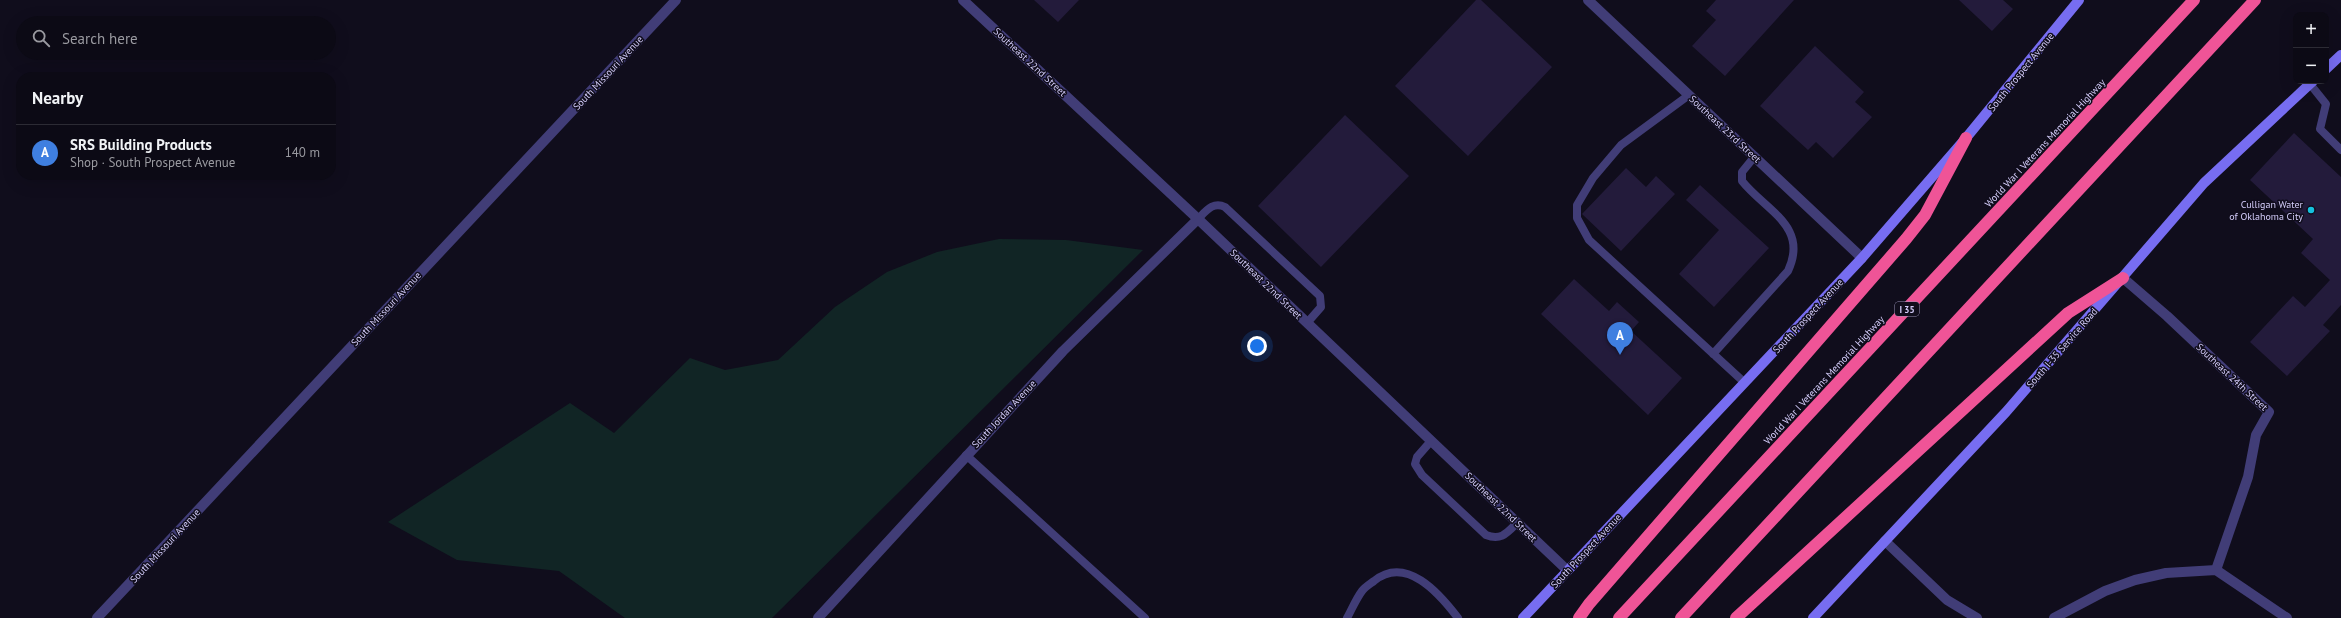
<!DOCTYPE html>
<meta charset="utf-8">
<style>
body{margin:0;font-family:"PT Sans",sans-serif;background:#15131e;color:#f1f3f6}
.controls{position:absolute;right:12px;top:12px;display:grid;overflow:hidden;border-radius:8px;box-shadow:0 4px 16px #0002}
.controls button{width:36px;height:36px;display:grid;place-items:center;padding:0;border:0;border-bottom:1px solid #2c2b34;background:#0c0a15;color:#f1f3f6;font:20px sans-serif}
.you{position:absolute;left:1257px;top:346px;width:14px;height:14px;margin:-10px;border:3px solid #fff;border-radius:50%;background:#1a73e8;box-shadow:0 0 0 6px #1a73e833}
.badge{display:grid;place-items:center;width:26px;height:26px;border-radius:50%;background:#7c3aed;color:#fff;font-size:13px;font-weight:700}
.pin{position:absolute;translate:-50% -33px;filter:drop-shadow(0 1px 2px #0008)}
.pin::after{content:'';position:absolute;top:21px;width:14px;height:12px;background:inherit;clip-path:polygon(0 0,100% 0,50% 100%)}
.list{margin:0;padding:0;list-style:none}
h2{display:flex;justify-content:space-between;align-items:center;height:52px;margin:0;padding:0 16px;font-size:17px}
h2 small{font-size:13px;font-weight:400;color:#9a9aa0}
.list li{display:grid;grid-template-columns:26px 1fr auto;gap:12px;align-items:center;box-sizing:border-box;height:56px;padding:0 16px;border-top:1px solid #2c2b34}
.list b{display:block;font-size:15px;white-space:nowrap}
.list p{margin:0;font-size:13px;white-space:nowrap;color:#9a9aa0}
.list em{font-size:13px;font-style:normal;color:#9a9aa0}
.icon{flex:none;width:22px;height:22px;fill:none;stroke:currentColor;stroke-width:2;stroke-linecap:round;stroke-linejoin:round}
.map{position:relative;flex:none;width:2341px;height:618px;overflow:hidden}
.search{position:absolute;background:#0c0a15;box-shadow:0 4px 16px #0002;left:16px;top:16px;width:320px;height:44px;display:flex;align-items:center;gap:10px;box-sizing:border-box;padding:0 14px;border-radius:22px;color:#9a9aa0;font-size:15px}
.panel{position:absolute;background:#0c0a15;box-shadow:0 4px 16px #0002;left:16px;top:72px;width:320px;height:108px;border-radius:16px}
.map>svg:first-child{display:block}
</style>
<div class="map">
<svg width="2341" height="618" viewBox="0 0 2341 618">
<rect width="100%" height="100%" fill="#100d1c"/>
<path fill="#112525" d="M999 239 1066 240 1143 250 772 618H625L559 571 457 560 388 522 570 403 614 433 690 358 725 370 778 360 835 307 887 272 937 252Z"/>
<path fill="#231b3b" d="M1034 0H1079L1058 22Z
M1476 0H1481L1552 67 1468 156 1395 86Z
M1716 0H1794L1725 76 1692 46 1716 20 1706 11Z
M1959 0H2003L2013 9 1992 31Z
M1815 46 1864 92 1855 102 1872 117 1833 158 1816 142 1808 150 1760 106Z
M1345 115 1409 176 1321 267 1258 206Z
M2294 133 2341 177V305L2323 325 2330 331 2287 376 2250 342 2293 296 2305 307 2330 280 2301 253 2313 239 2250 180Z
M1626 168 1646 187 1656 176 1675 194 1621 251 1582 214Z
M1700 185 1769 248 1714 307 1679 274 1719 230 1686 200Z
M1574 279 1609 311 1617 302 1639 322 1631 331 1682 378 1648 415 1541 314Z"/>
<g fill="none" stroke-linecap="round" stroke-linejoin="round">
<path stroke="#413d77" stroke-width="8" d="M2310 84 2326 104 2320 129 2341 150
M1689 95 1621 145 1593 178 1577 205V218L1589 240 1745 383
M1198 219C1206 211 1213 201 1225 207L1320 296 1321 307 1307 323
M1713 354 1788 271C1809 226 1766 211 1742 181V172L1755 156
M1431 441 1417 457 1415 464 1422 475 1486 535C1501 541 1507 533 1517 523
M966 455 1145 618
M1347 618C1352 609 1356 599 1362 591 1365 587 1370 584 1374 581 1406 555 1439 593 1458 618"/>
<path stroke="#413d77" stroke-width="10" d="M963 0 1198 219 1567 570
M1588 0 1862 258
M2123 278 2167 316 2269 412 2256 435 2248 477 2216 570
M1885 541 1947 600 1977 618
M97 618 676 0
M818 618 1063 351 1198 219
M2054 618 2105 591 2135 580 2166 573 2216 570 2287 618"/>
<path stroke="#776df1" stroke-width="10" d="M2326 69 2341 55
M1523 618 1862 258 1966 138 2079 0
M1813 618 2006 412 2204 183 2313 81"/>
<path stroke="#ef5497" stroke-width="12" d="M1579 618 1589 604 1906 239 1925 215 1966 138
M1619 618 2194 0
M1681 618 2255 0
M1736 618 2068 313 2123 278"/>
</g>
<circle fill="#15c1de" stroke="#100d1c" stroke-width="1.5" cx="2311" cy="210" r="4"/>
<g text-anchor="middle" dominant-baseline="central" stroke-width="3" stroke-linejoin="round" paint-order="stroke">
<rect fill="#100d1c" stroke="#9993b7" stroke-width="1" x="1895" y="302" width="24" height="14" rx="3"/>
<g font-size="9" font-weight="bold" fill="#d4cdfa">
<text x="1907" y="309">I 35</text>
</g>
<g font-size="10" fill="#d4cdfa" stroke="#100d1c">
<text transform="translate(1030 62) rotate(43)">Southeast 22nd Street</text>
<text transform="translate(2021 72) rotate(-51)">South Prospect Avenue</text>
<text transform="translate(608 73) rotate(-47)">South Missouri Avenue</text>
<text transform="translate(1725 129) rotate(43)">Southeast 23rd Street</text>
<text transform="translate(2045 143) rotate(-47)">World War I Veterans Memorial Highway</text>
<text transform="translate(1266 284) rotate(44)">Southeast 22nd Street</text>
<text transform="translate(386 309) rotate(-47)">South Missouri Avenue</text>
<text transform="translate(1808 316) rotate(-47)">South Prospect Avenue</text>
<text transform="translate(2062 348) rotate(-49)">South I-35 Service Road</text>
<text transform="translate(2232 377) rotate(43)">Southeast 24th Street</text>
<text transform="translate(1824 380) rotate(-47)">World War I Veterans Memorial Highway</text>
<text transform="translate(1004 414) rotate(-47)">South Jordan Avenue</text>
<text transform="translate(1501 507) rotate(44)">Southeast 22nd Street</text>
<text transform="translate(165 546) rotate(-47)">South Missouri Avenue</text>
<text transform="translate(1586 551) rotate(-47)">South Prospect Avenue</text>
</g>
<g font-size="10" fill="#d4cdfa" stroke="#100d1c" text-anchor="end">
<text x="2303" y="204">Culligan Water<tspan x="2303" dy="12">of Oklahoma City</tspan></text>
</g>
</g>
</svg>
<div class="controls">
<button>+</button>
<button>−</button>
</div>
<div class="you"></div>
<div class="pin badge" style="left:1620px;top:355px;background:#3f7fe0">A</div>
<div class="search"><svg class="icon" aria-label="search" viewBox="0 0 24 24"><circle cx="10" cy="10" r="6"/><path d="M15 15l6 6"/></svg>Search here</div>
<section class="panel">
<h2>Nearby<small></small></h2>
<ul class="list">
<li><span class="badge" style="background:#3f7fe0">A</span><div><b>SRS Building Products</b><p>Shop · South Prospect Avenue</p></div><em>140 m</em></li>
</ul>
</section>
</div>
